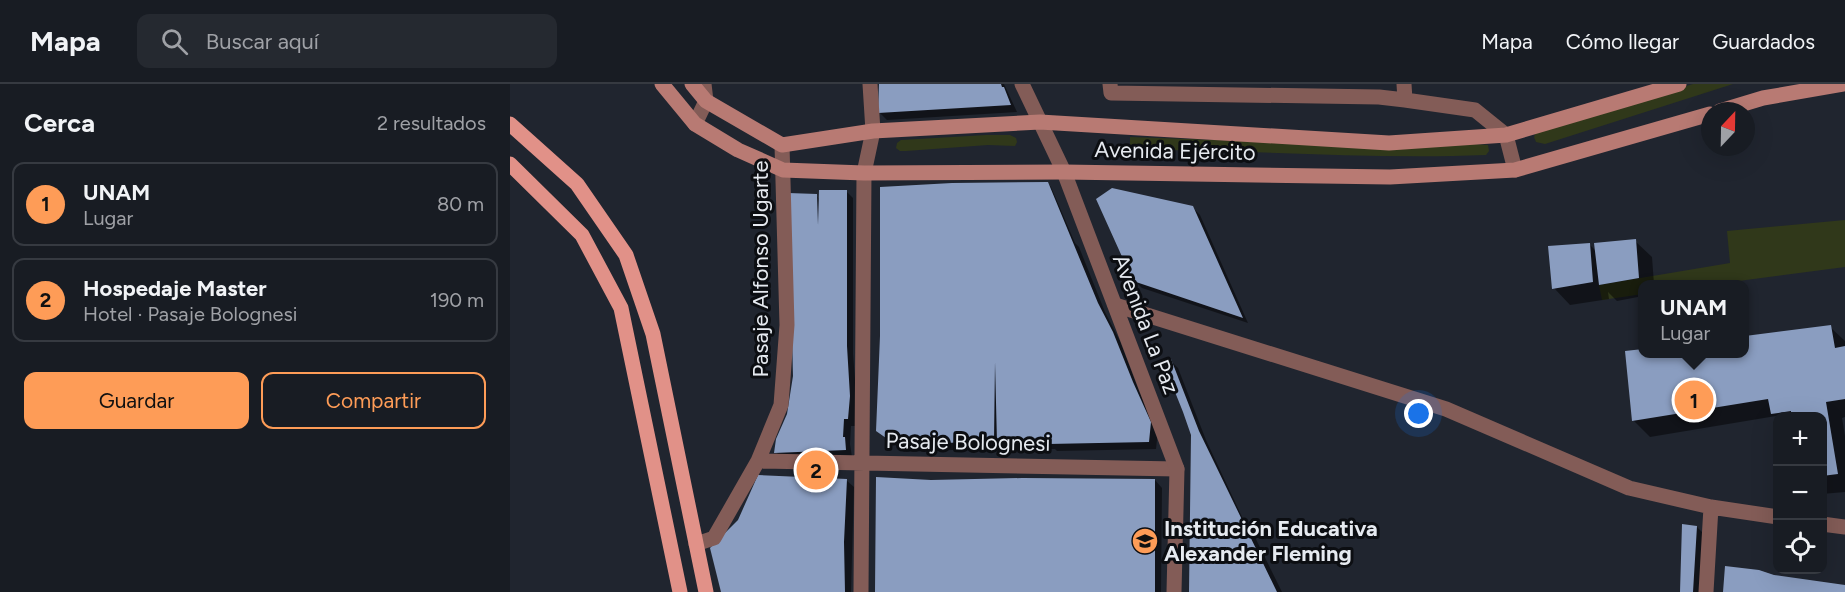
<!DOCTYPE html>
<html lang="es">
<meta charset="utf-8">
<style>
body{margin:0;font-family:Figtree,sans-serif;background:#252930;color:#f1f3f6}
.controls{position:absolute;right:18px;bottom:18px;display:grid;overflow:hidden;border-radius:12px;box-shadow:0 6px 24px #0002}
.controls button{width:54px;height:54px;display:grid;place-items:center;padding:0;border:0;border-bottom:2px solid #363a41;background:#181c23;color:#f1f3f6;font:30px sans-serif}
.compass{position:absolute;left:1191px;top:18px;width:54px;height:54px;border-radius:50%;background:#181c23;box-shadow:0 6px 24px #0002;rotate:22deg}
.you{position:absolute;left:909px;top:330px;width:21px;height:21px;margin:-15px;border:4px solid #fff;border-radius:50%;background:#1a73e8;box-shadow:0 0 0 9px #1a73e833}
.badge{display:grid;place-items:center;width:39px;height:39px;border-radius:50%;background:#fe9c57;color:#111;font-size:20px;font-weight:700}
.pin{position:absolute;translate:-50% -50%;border:3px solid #fff;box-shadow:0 2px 6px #0006}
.popup{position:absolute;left:1128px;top:196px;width:111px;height:78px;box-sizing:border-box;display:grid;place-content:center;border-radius:12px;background:#181c23;filter:drop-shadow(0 2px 4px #0005);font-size:20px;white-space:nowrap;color:#9fa1a6}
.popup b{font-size:22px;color:#f1f3f6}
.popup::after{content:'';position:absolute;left:50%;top:100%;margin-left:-12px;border:12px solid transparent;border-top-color:#181c23}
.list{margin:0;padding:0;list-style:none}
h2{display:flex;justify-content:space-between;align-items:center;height:78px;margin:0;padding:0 24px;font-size:26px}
h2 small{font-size:20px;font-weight:400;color:#9fa1a6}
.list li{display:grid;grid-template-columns:39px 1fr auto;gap:18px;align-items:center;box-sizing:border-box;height:84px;margin:0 12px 12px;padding:0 12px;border:2px solid #363a41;border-radius:12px}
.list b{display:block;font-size:22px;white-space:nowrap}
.list p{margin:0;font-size:20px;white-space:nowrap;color:#9fa1a6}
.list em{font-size:20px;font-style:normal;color:#9fa1a6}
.actions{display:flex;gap:12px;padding:18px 24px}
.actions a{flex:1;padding:14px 0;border:2px solid #fe9c57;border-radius:12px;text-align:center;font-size:21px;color:#fe9c57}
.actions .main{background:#fe9c57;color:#111}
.icon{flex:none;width:33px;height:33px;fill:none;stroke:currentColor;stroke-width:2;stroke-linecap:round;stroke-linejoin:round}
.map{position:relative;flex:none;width:1335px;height:508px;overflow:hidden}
header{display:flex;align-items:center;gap:36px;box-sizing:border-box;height:84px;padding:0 30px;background:#181c23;border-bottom:2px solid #363a41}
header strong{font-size:28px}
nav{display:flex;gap:33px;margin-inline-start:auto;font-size:21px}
.search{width:420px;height:54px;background:#252930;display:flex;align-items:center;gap:15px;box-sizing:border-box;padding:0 21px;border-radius:12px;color:#9fa1a6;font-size:22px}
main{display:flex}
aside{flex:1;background:#181c23}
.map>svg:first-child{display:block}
</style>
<header>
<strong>Mapa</strong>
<div class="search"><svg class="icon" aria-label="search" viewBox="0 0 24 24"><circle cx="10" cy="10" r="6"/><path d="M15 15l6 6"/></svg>Buscar aquí</div>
<nav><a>Mapa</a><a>Cómo llegar</a><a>Guardados</a></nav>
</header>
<main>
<aside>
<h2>Cerca<small>2 resultados</small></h2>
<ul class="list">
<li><span class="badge">1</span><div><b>UNAM</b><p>Lugar</p></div><em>80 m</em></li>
<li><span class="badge">2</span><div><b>Hospedaje Master</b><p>Hotel · Pasaje Bolognesi</p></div><em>190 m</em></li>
</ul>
<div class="actions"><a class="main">Guardar</a><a>Compartir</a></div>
</aside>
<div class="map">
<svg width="1335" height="508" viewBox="0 0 1335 508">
<rect width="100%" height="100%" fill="#20252f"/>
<path fill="#30381a" d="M1183 0H1223L1035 60 1026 58 1024 53 1026 48Z
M476 51H500L506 54 507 58 505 62 478 61 396 67H390L386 64 387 59 391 56Z
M620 53 735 57 964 60 978 61 979 67 976 71C857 76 739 65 620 66Z
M1335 136V183L1206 200H1133V210L1092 216 1089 201 1220 179 1217 147Z"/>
<path fill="#0007" d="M370 0H494L507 28 377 36 370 29Z
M537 99 541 103 565 159 569 163 595 228 610 257 629 307 648 346 646 365 547 367 545 365H496L491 360V364L394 368 368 347Z
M336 107 343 114V270L347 320 345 342H341L340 360 342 373 273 375 266 368 279 330 284 292 282 273 285 229 306 111 310 116Z
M682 123 690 131 738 239 632 204 625 197Z
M1125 157 1142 173 1144 200H1133V212L1107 217 1098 208 1099 215 1060 221 1044 204 1079 160 1087 168Z
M1320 243 1335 257V333L1332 334 1335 352V408L1312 410V332H1266L1140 353 1124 337 1116 268 1133 266V270H1235V253Z
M661 277 668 284 696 356 733 435 739 441 772 508H680L682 351Z
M336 396 344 403 341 508H211Z
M645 396 652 404 651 508H366L421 397Z
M1187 443 1194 450 1189 508H1171Z"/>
<path fill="#8a9dc0" d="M369 0H491L492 3H494L501 21 368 29Z
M538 98 588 219 603 248 623 298 641 338 639 358 538 360V358L487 359 485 278 484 357 386 361 366 347 370 252V103L442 99Z
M602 104 683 122 733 234 623 197 586 115Z
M309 106H337V262L340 312 338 335H334L333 353H335L336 366 264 369 266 355 277 330 283 292 278 109 307 110 308 141Z
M1126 155 1129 194 1089 201 1084 159Z
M1080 159 1083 198 1042 205 1038 162Z
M1321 241 1325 264 1335 262V315L1316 318 1328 390 1312 392V332H1281V327L1261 330 1258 315 1122 337 1115 267 1133 265V270H1235V252Z
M661 275 689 347 767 508H679L681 351 673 328 653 278Z
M248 391 337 395 334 458 335 508H211L200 464 228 436Z
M366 393 421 396 512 394 645 395V508H365Z
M1172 440 1187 442 1183 508H1170Z
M1215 482 1249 486 1264 491 1335 501V508H1213Z"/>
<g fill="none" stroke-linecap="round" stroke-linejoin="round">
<path stroke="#835c57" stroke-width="15" d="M600 0 601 9 869 13 895 16
M894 0 895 16 965 26 996 51 1005 86
M185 40 196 17 194 0
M605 221 936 325 1119 404 1201 423 1268 433
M248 377 667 385
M1312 440 1335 443
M186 460 204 454 248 377 271 321 277 241 272 61
M351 508 354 89 363 47 360 0
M1196 508 1201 423"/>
<path stroke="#835c57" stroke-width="15" d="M512 0 554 88 667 385 664 508"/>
<path stroke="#b87a73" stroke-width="15" d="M152 0 185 40 228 66 273 86 354 89 554 88 880 93 1005 86 1200 30
M182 0 196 17 272 61 363 47 530 38 879 59 996 51 1169 0
M1210 27 1253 14 1333 0"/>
<path stroke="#e19188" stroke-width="15" d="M0 40 67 100 116 171 143 250 196 508
M0 80 72 151 111 224 170 508"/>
</g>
<defs>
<symbol id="school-disc" viewBox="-11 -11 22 22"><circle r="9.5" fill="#fe9c57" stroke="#0c0e12"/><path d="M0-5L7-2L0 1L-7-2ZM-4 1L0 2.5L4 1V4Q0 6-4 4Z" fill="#111"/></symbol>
</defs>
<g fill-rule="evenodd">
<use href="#school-disc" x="620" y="442" width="30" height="30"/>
</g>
<g text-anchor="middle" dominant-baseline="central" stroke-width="6" stroke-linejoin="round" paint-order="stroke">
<g font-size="22" fill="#e6eaf0" stroke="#0c0e12">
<text transform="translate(665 67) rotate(1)">Avenida Ejército</text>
<text transform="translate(250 185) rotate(-90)">Pasaje Alfonso Ugarte</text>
<text transform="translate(636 240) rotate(69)">Avenida La Paz</text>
<text transform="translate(458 358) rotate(1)">Pasaje Bolognesi</text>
</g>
<g font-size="22" font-weight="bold" fill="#e6eaf0" stroke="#0c0e12" text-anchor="start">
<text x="654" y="444">Institución Educativa<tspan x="654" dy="25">Alexander Fleming</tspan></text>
</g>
</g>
</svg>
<div class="controls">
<button>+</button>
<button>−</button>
<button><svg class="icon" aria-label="locate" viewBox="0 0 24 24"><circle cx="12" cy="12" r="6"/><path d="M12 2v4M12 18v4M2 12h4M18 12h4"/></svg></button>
</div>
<svg class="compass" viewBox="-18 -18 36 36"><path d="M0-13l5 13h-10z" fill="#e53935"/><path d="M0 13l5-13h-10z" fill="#9fa1a6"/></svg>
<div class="you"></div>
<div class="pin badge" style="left:1184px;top:316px">1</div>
<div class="popup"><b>UNAM</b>Lugar</div>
<div class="pin badge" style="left:306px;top:386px">2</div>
</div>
</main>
